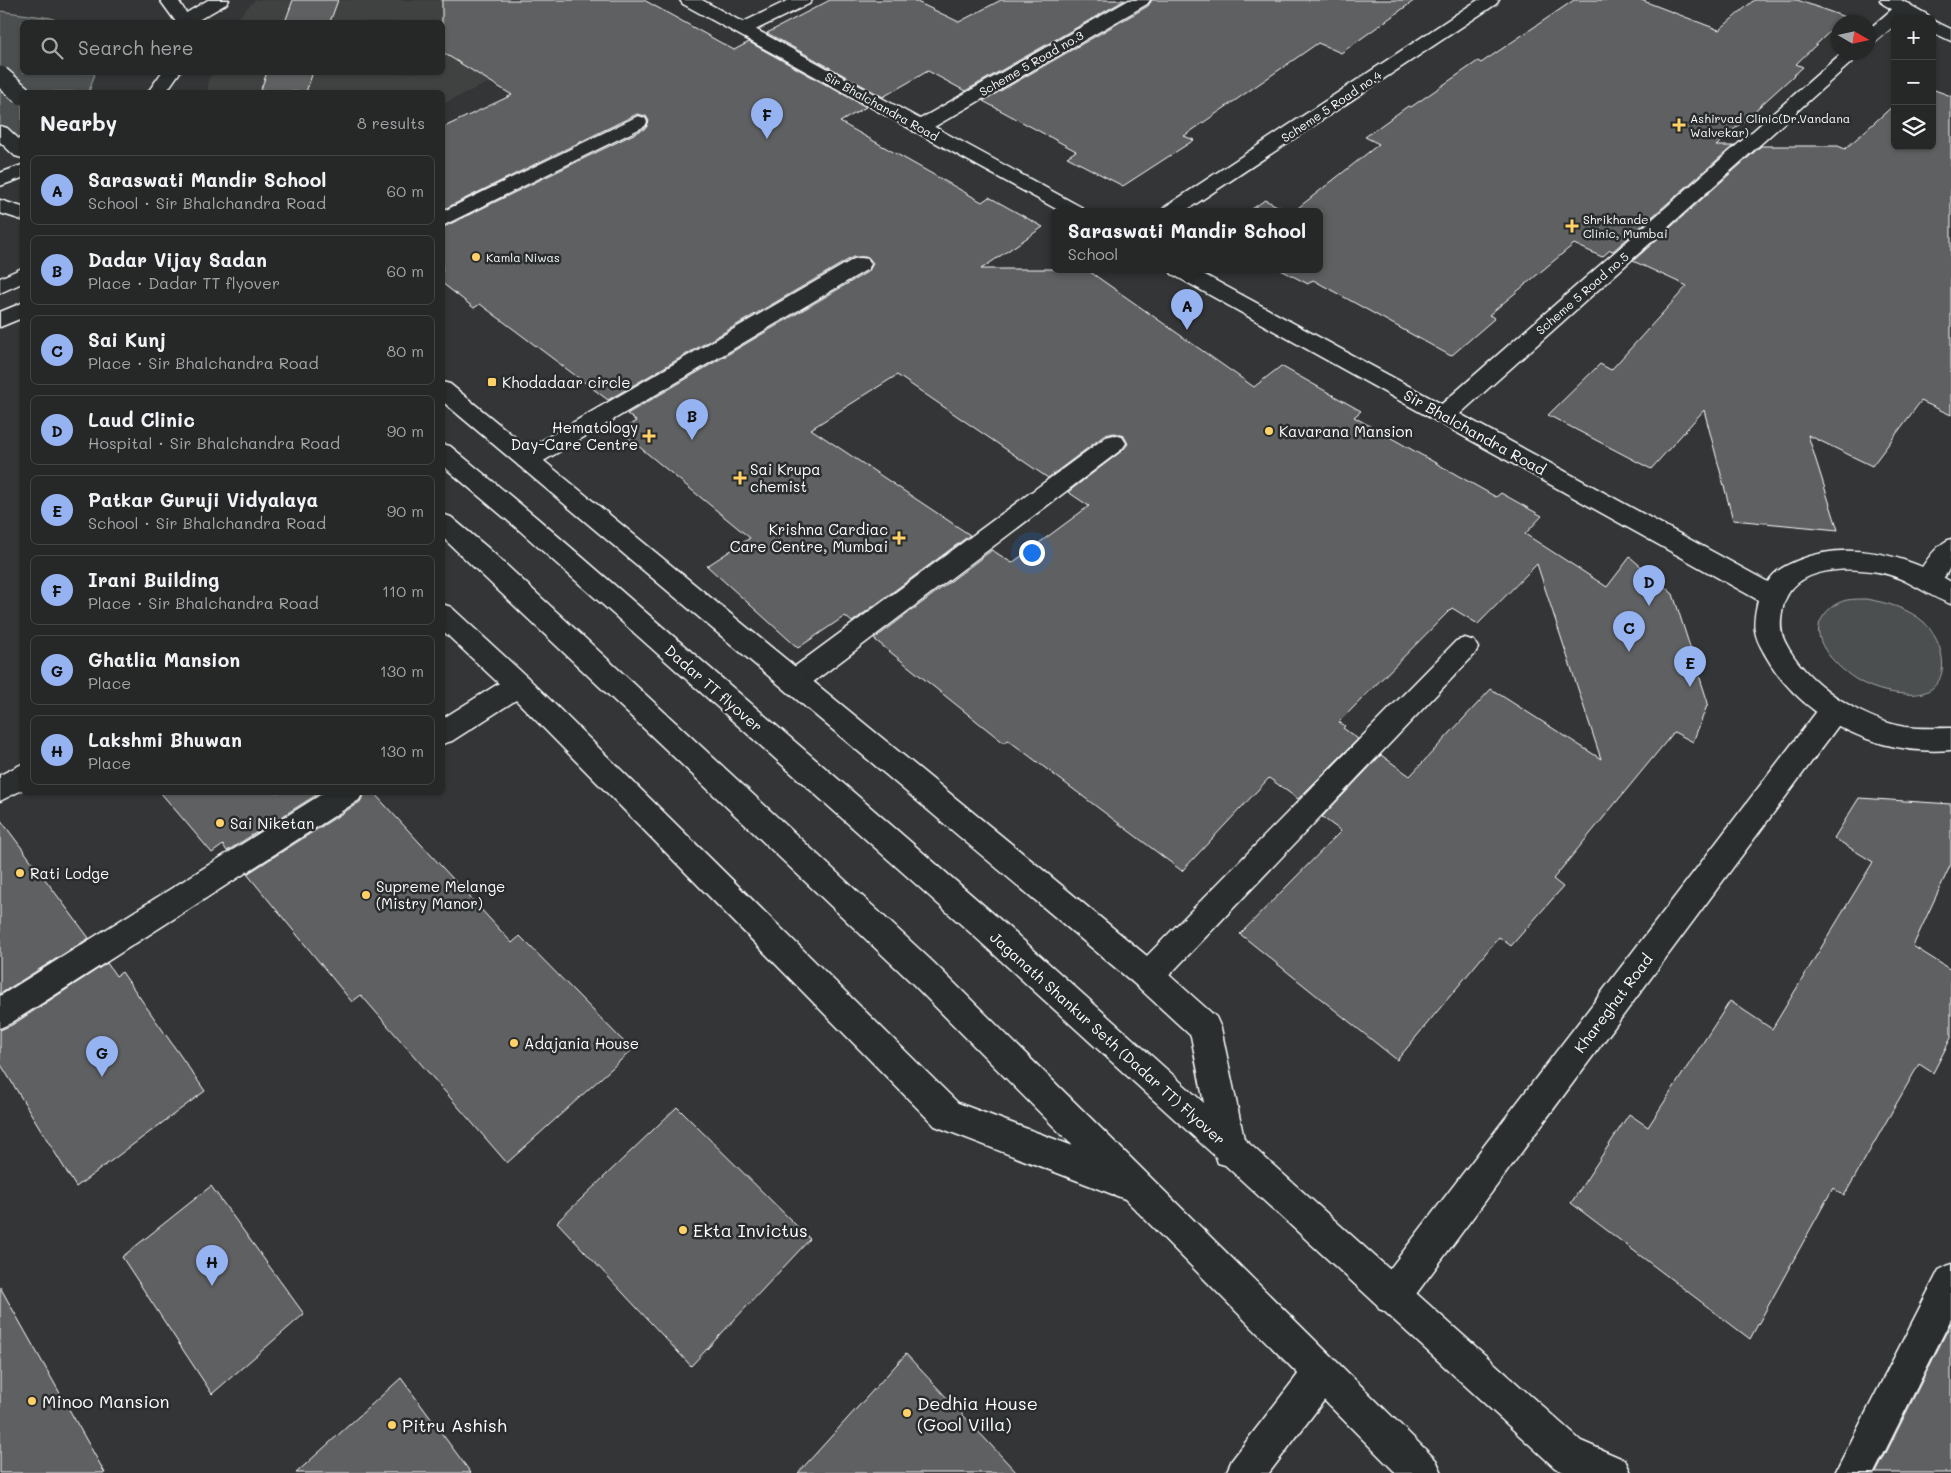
<!DOCTYPE html>
<meta charset="utf-8">
<style>
body{margin:0;font-family:Mali,sans-serif;background:#2e3030;color:#f1f3f6}
.controls{position:absolute;right:15px;top:15px;display:grid;overflow:hidden;border-radius:8px;box-shadow:0 1px 4px #0004}
.controls button{width:45px;height:45px;display:grid;place-items:center;padding:0;border:0;border-bottom:1px solid #424445;background:#262828;color:#f1f3f6;font:25px sans-serif}
.compass{position:absolute;left:1831px;top:15px;width:45px;height:45px;border-radius:50%;background:#262828;box-shadow:0 1px 4px #0004;rotate:99deg}
.you{position:absolute;left:1031px;top:552px;width:18px;height:18px;margin:-12px;border:4px solid #fff;border-radius:50%;background:#1a73e8;box-shadow:0 0 0 8px #1a73e833}
.badge{display:grid;place-items:center;width:32px;height:32px;border-radius:50%;background:#95b2f1;color:#111;font-size:16px;font-weight:700}
.pin{position:absolute;translate:-50% -41px;filter:drop-shadow(0 1px 2px #0008)}
.pin::after{content:'';position:absolute;top:26px;width:18px;height:15px;background:inherit;clip-path:polygon(0 0,100% 0,50% 100%)}
.popup{position:absolute;left:1051px;top:208px;width:272px;height:65px;box-sizing:border-box;display:grid;place-content:center;border-radius:8px;background:#262828;filter:drop-shadow(0 1px 4px #0005);font-size:16px;white-space:nowrap;color:#a4a6a8}
.popup b{font-size:19px;color:#f1f3f6}
.popup::after{content:'';position:absolute;left:50%;top:100%;margin-left:-10px;border:10px solid transparent;border-top-color:#262828}
.list{margin:0;padding:0;list-style:none}
h2{display:flex;justify-content:space-between;align-items:center;height:65px;margin:0;padding:0 20px;font-size:21px}
h2 small{font-size:16px;font-weight:400;color:#a4a6a8}
.list li{display:grid;grid-template-columns:32px 1fr auto;gap:15px;align-items:center;box-sizing:border-box;height:70px;margin:0 10px 10px;padding:0 10px;border:1px solid #424445;border-radius:8px}
.list b{display:block;font-size:19px;white-space:nowrap}
.list p{margin:0;font-size:16px;white-space:nowrap;color:#a4a6a8}
.list em{font-size:16px;font-style:normal;color:#a4a6a8}
.icon{flex:none;width:28px;height:28px;fill:none;stroke:currentColor;stroke-width:2;stroke-linecap:round;stroke-linejoin:round}
.map{position:relative;flex:none;width:1951px;height:1473px;overflow:hidden}
.search{position:absolute;background:#262828;box-shadow:0 1px 4px #0004;left:20px;top:20px;width:425px;height:55px;display:flex;align-items:center;gap:12px;box-sizing:border-box;padding:0 18px;border-radius:8px;color:#a4a6a8;font-size:19px}
.panel{position:absolute;background:#262828;box-shadow:0 1px 4px #0004;left:20px;top:90px;width:425px;height:705px;border-radius:8px}
.map>svg:first-child{display:block}
</style>
<div class="map">
<svg width="1951" height="1473" viewBox="0 0 1951 1473">
<rect width="100%" height="100%" fill="#333536"/>
<filter id="ink" filterUnits="userSpaceOnUse"><feTurbulence type="fractalNoise" baseFrequency=".02" numOctaves="2"/><feDisplacementMap in="SourceGraphic" scale="10" xChannelSelector="R" yChannelSelector="G"/><feConvolveMatrix kernelMatrix="1 2 1 2 8 2 1 2 1" color-interpolation-filters="sRGB"/></filter>
<g filter="url(#ink)">
<path fill="#404243" d="M255 0H462L546 55 443 104 442 92H208V81L212 73 442 72V22H234Z"/>
<path fill="#4c4f50" stroke="#a6a7a8" d="M0 11 51 18 60 22H22V72L95 73 89 92H22V139L0 146Z
M1866 599C1888 603 1908 608 1925 623 1951 651 1951 699 1905 694 1887 693 1869 688 1854 678 1836 666 1805 637 1825 614 1830 607 1838 602 1847 600 1853 599 1860 599 1866 599Z"/>
<path fill="#5f6162" stroke="#fff" d="M293 0H338L330 22H285Z
M442 0H644L734 50 749 42 866 107 840 122 982 202 989 197 1043 227 981 269H1086L1254 387 1281 366 1361 411 1354 417 1496 497 1501 493 1542 516 1525 534 1607 587 1630 557 1673 594 1708 703 1693 742 1674 732 1553 879 1563 887 1511 946 1499 937 1397 1060 1240 934 1341 831 1322 817 1381 755 1410 776 1491 689 1601 759 1537 564 1478 624 1452 608 1339 722 1345 726 1343 728 1358 739 1298 799 1269 778 1182 871 1008 740 1004 743 874 639 992 550 1012 563 1089 506 1068 492 1123 450 1128 444 1124 436 1114 433 1105 435 1048 478 897 375 811 429 970 535 852 622 845 616 798 648 707 566 750 538 620 431 636 421 627 414 869 271 873 263 868 257H853L608 400 480 304 474 308 442 283V228L646 128 649 121 646 116 637 114 442 210V128L512 95 442 52Z
M830 0H913L959 22 1001 0H1125L965 91 928 71 883 97 767 33Z
M1152 0H1415L1341 53 1318 43 1184 136 1194 140 1123 186 1067 157 1076 151 983 101 1148 6Z
M1574 0H1641L1719 30 1754 0H1797L1845 17 1796 64 1803 67 1716 146H1733L1613 251 1610 250 1602 257 1574 244 1489 315 1495 318 1451 356 1313 280 1308 284 1279 269H1320V211H1294L1379 144 1365 137 1408 106 1411 107 1478 61 1481 63Z
M267 72H313L306 92H260Z
M1932 89 1951 96V415L1921 401 1872 466 1808 435 1838 530 1733 520 1704 410 1651 469 1548 415 1600 364 1611 370 1687 286 1633 261 1761 146H1838L1845 149 1895 104V146H1932Z
M1265 200 1288 211H1249Z
M160 792H321L227 851 223 845 212 853Z
M365 792H373L512 943 520 936 632 1050 507 1163 361 995 352 1002 247 874 360 802Z
M1859 798 1951 804V864L1913 946 1951 970V1038L1933 1073 1919 1064 1844 1196 1833 1188 1750 1339 1571 1203 1629 1114 1648 1127 1730 1001 1772 1029 1873 862 1834 838Z
M0 819 89 938 0 994Z
M107 963 116 976 122 972 205 1091 76 1187 0 1063V1030L12 1025Z
M677 1107 810 1239 691 1366 557 1222Z
M211 1186 304 1314 212 1394 122 1257Z
M0 1287 105 1473H0Z
M1951 1323V1473H1876Z
M906 1354 1017 1473H798Z
M401 1378 471 1473H296Z"/>
<g fill="none" stroke-linecap="round" stroke-linejoin="round">
<defs>
<path id="lane" d="M638 116 645 118 647 122 645 126 442 226V212Z
M861 258 868 259 871 264 868 269 535 466 527 468 519 466 515 460 519 454 854 259Z
M22 268V283L0 293V278Z
M22 303V318L0 327V312Z
M1114 435 1122 437 1126 443 1122 449 804 689 795 692 786 689 782 681 786 673 1106 437Z
M1465 638 1474 641 1478 648 1474 655 1159 986 1148 990 1137 986 1133 976 1137 966 1456 641Z
M518 674 527 677 531 685 527 693 452 741 442 744V719L509 677Z
M22 764V790L0 801V775Z
M325 792H363L359 800 11 1023 0 1028V996Z
M1951 1264V1319L1874 1473H1835L1939 1270Z"/>
<path id="street" d="M789 0H812L809 4 749 33 743 34 737 33 734 29 737 25Z
M1129 0H1150L1147 4 927 131 920 133 913 131 911 127 913 123Z
M1478 0H1499L1496 4 1185 211H1162L1165 207Z
M1904 3 1910 4 1913 8 1902 19H1895V25L1874 43 1868 44V30L1898 4Z
M1843 52H1863L1452 421 1444 423 1436 421 1433 415 1436 409Z
M1951 539C1951 547 1951 560 1950 567 1944 581 1934 590 1919 586L1915 579C1923 565 1936 544 1951 539Z
M1834 699 1844 702 1848 710 1844 718 1405 1309 1392 1314 1379 1309 1374 1296 1379 1283 1824 702Z
M1322 1355 1335 1360 1340 1373 1335 1386 1269 1473H1226L1232 1460 1309 1360Z"/>
<path id="secondary" d="M680 0H702L1081 207 1084 211H1060L683 4Z
M1880 0H1901L1928 15 1930 19H1909L1883 4Z
M1932 20 1951 29V41L1932 32Z
M1169 269H1194L1768 582C1775 570 1787 565 1799 560 1849 540 1907 555 1951 582V604C1925 595 1907 577 1878 572 1842 566 1788 567 1782 612 1780 623 1780 632 1785 642 1805 683 1861 719 1905 727 1921 729 1936 728 1951 728V750C1928 752 1906 750 1883 744 1836 731 1792 701 1767 658 1762 649 1756 640 1755 630 1753 621 1756 609 1758 600L1172 274Z"/>
<path id="primary" d="M208 0H229L226 4 195 22H175L178 18Z"/>
<path id="highway" d="M160 0H178L192 22H176Z
M162 72H180L166 92H148Z
M0 126 7 128 22 142V158L15 156 0 142Z
M22 165V178L0 186V173Z
M0 200 22 207V220L0 213Z
M442 382 450 384 1014 846 1159 966 1216 1017 1221 1028 1244 1139 1581 1441 1625 1460 1631 1473H1566L1555 1468 1225 1165 1218 1163 1216 1157 974 936 519 530 442 465V444L450 446 537 518 996 916 1204 1103 1191 1036 1137 986 442 401Z
M442 514 451 517 488 548 933 962 1436 1460 1442 1473H1396L1125 1199 935 1126 509 693 442 630V604L451 607 527 677 958 1103 1073 1146 911 982 442 537Z"/>
</defs>
<use href="#lane" stroke="#fff" stroke-width="3"/>
<use href="#street" stroke="#fff" stroke-width="3"/>
<use href="#secondary" stroke="#fff" stroke-width="3"/>
<use href="#primary" stroke="#fff" stroke-width="3"/>
<use href="#highway" stroke="#fff" stroke-width="3"/>
<use href="#lane" fill="#2a2d2e" fill-rule="evenodd"/>
<use href="#street" fill="#2a2d2e" fill-rule="evenodd"/>
<use href="#secondary" fill="#2a2d2e" fill-rule="evenodd"/>
<use href="#primary" fill="#2a2d2e" fill-rule="evenodd"/>
<use href="#highway" fill="#2a2d2e" fill-rule="evenodd"/>
<defs>
<path id="highway-bridge" d="M0 76 22 95"/>
</defs>
<use href="#highway-bridge" stroke="#fff" stroke-width="22" stroke-linecap="butt"/>
<use href="#highway-bridge" stroke="#2a2d2e" stroke-width="19"/>
</g>
</g>
<g fill="#ffd166" stroke="#2a2d2e" stroke-width="2">
<path d="M1676.5 117.5h5v5h5v5h-5v5h-5v-5h-5v-5h5z"/>
<path d="M1569.5 218.5h5v5h5v5h-5v5h-5v-5h-5v-5h5z"/>
<circle cx="476" cy="257" r="5"/>
<rect x="487" y="377" width="10" height="10" rx="2.5"/>
<circle cx="1269" cy="431" r="5"/>
<path d="M646.5 428.5h5v5h5v5h-5v5h-5v-5h-5v-5h5z"/>
<path d="M737.5 470.5h5v5h5v5h-5v5h-5v-5h-5v-5h5z"/>
<path d="M896.5 530.5h5v5h5v5h-5v5h-5v-5h-5v-5h5z"/>
<circle cx="220" cy="823" r="5"/>
<circle cx="20" cy="873" r="5"/>
<circle cx="366" cy="895" r="5"/>
<circle cx="514" cy="1043" r="5"/>
<circle cx="683" cy="1230" r="5"/>
<circle cx="32" cy="1401" r="5"/>
<circle cx="907" cy="1413" r="5"/>
<circle cx="392" cy="1425" r="5"/>
</g>
<g text-anchor="middle" dominant-baseline="central" stroke-width="5" stroke-linejoin="round" paint-order="stroke">
<g font-size="12" fill="#fff" stroke="#2a2d2e">
<text transform="translate(1031 63) rotate(-30)">Scheme 5 Road no.3</text>
<text transform="translate(882 106) rotate(29)">Sir Bhalchandra Road</text>
<text transform="translate(1331 106) rotate(-34)">Scheme 5 Road no.4</text>
<text transform="translate(1582 293) rotate(-41)">Scheme 5 Road no.5</text>
</g>
<g font-size="12" fill="#fff" stroke="#2a2d2e" text-anchor="start">
<text x="1690" y="118">Ashirvad Clinic(Dr.Vandana<tspan x="1690" dy="14">Walvekar)</tspan></text>
<text x="1583" y="219">Shrikhande<tspan x="1583" dy="14">Clinic, Mumbai</tspan></text>
<text x="486" y="257">Kamla Niwas</text>
</g>
<g font-size="15" fill="#fff" stroke="#2a2d2e" text-anchor="start">
<text x="502" y="382">Khodadaar circle</text>
<text x="638" y="427" text-anchor="end">Hematology<tspan x="638" dy="17">Day-Care Centre</tspan></text>
<text x="1279" y="431">Kavarana Mansion</text>
<text x="750" y="469">Sai Krupa<tspan x="750" dy="17">chemist</tspan></text>
<text x="888" y="529" text-anchor="end">Krishna Cardiac<tspan x="888" dy="17">Care Centre, Mumbai</tspan></text>
<text x="230" y="823">Sai Niketan</text>
<text x="30" y="873">Rati Lodge</text>
<text x="376" y="886">Supreme Melange<tspan x="376" dy="17">(Mistry Manor)</tspan></text>
<text x="524" y="1043">Adajania House</text>
</g>
<g font-size="15" fill="#fff" stroke="#2a2d2e">
<text transform="translate(1475 432) rotate(29)">Sir Bhalchandra Road</text>
<text transform="translate(714 688) rotate(41)">Dadar TT flyover</text>
<text transform="translate(1613 1003) rotate(-53)">Khareghat Road</text>
<text transform="translate(1108 1038) rotate(42)">Jaganath Shankur Seth (Dadar TT) Flyover</text>
</g>
<g font-size="18" fill="#fff" stroke="#2a2d2e" text-anchor="start">
<text x="693" y="1230">Ekta Invictus</text>
<text x="42" y="1401">Minoo Mansion</text>
<text x="917" y="1403">Dedhia House<tspan x="917" dy="21">(Gool Villa)</tspan></text>
<text x="402" y="1425">Pitru Ashish</text>
</g>
</g>
</svg>
<div class="controls">
<button>+</button>
<button>−</button>
<button><svg class="icon" aria-label="layers" viewBox="0 0 24 24"><path d="M12 4l9 5-9 5-9-5zM3 14l9 5 9-5"/></svg></button>
</div>
<svg class="compass" viewBox="-18 -18 36 36"><path d="M0-13l5 13h-10z" fill="#e53935"/><path d="M0 13l5-13h-10z" fill="#a4a6a8"/></svg>
<div class="you"></div>
<div class="pin badge" style="left:1187px;top:330px">A</div>
<div class="popup"><b>Saraswati Mandir School</b>School</div>
<div class="pin badge" style="left:692px;top:440px">B</div>
<div class="pin badge" style="left:1629px;top:652px">C</div>
<div class="pin badge" style="left:1649px;top:606px">D</div>
<div class="pin badge" style="left:1690px;top:687px">E</div>
<div class="pin badge" style="left:767px;top:139px">F</div>
<div class="pin badge" style="left:102px;top:1077px">G</div>
<div class="pin badge" style="left:212px;top:1286px">H</div>
<div class="search"><svg class="icon" aria-label="search" viewBox="0 0 24 24"><circle cx="10" cy="10" r="6"/><path d="M15 15l6 6"/></svg>Search here</div>
<section class="panel">
<h2>Nearby<small>8 results</small></h2>
<ul class="list">
<li><span class="badge">A</span><div><b>Saraswati Mandir School</b><p>School · Sir Bhalchandra Road</p></div><em>60 m</em></li>
<li><span class="badge">B</span><div><b>Dadar Vijay Sadan</b><p>Place · Dadar TT flyover</p></div><em>60 m</em></li>
<li><span class="badge">C</span><div><b>Sai Kunj</b><p>Place · Sir Bhalchandra Road</p></div><em>80 m</em></li>
<li><span class="badge">D</span><div><b>Laud Clinic</b><p>Hospital · Sir Bhalchandra Road</p></div><em>90 m</em></li>
<li><span class="badge">E</span><div><b>Patkar Guruji Vidyalaya</b><p>School · Sir Bhalchandra Road</p></div><em>90 m</em></li>
<li><span class="badge">F</span><div><b>Irani Building</b><p>Place · Sir Bhalchandra Road</p></div><em>110 m</em></li>
<li><span class="badge">G</span><div><b>Ghatlia Mansion</b><p>Place</p></div><em>130 m</em></li>
<li><span class="badge">H</span><div><b>Lakshmi Bhuwan</b><p>Place</p></div><em>130 m</em></li>
</ul>
</section>
</div>
